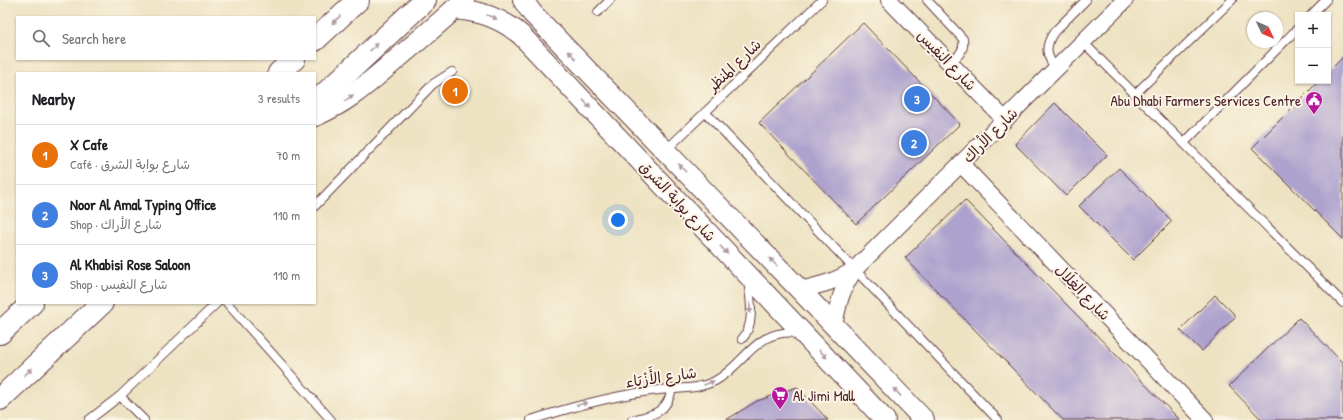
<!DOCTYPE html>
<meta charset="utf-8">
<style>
body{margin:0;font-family:"Patrick Hand","Playpen Sans Arabic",sans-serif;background:#f6f6f6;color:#202124}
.controls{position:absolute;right:12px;top:12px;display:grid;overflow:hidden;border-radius:0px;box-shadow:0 1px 3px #0004}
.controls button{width:36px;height:36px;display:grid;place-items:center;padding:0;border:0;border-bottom:1px solid #e0e0e0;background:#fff;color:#202124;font:20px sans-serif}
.compass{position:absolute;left:1247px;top:12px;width:36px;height:36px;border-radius:50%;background:#fff;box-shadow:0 1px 3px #0004;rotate:134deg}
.you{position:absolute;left:618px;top:220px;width:14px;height:14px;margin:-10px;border:3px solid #fff;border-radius:50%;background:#1a73e8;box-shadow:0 0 0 6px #1a73e833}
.badge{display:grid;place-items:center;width:26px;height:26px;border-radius:50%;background:#b5179e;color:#fff;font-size:13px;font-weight:700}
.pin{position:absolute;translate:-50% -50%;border:2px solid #fff;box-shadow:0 1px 4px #0006}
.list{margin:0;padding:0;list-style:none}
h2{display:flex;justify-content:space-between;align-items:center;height:52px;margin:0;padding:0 16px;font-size:17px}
h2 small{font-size:13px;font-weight:400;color:#757577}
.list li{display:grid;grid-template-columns:26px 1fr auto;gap:12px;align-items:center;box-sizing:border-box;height:60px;padding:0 16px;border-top:1px solid #e0e0e0}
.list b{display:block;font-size:15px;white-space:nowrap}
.list p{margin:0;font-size:13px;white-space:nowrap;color:#757577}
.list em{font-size:13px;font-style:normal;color:#757577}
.icon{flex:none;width:22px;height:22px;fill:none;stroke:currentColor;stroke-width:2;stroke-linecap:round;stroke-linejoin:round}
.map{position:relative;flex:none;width:1343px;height:420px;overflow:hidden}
.search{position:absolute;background:#fff;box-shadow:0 1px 3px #0004;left:16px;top:16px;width:300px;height:44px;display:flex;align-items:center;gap:10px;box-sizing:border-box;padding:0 14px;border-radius:0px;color:#757577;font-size:15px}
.panel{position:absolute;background:#fff;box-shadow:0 1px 3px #0004;left:16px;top:72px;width:300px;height:232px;border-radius:0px}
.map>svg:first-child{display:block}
</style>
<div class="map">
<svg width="1343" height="420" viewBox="0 0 1343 420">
<rect width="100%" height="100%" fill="#fcf5e5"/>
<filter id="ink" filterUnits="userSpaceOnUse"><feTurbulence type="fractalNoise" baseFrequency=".025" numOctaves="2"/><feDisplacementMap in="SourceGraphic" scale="8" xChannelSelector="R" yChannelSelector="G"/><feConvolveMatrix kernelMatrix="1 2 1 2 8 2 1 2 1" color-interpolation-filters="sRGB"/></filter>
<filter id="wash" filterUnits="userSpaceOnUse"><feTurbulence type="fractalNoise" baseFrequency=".012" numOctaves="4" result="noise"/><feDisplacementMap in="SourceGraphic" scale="16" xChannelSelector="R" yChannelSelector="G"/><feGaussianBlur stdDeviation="0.9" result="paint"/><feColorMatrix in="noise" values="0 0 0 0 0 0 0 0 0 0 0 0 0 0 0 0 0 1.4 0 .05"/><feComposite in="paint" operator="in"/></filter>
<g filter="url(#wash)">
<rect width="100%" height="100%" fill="#ede3c3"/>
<g id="blocks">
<path fill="#ada2cd" d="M863 23 960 124 856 224 759 123Z
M1343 57V239L1252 148 1319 81H1328V72Z
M462 79 469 93 450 104 441 90Z
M1055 103 1107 155 1066 196 1015 144Z
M1119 168 1172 221 1133 260 1079 206Z
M965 200 1069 307 1180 420H1063L1009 365 905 258Z
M1215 295 1236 316 1202 351 1180 330Z
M1299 318 1343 363V420H1262L1229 386Z
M797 387 828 420H726L757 401Z"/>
</g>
</g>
<g filter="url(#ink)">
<use href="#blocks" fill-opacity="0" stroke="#623c42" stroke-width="1"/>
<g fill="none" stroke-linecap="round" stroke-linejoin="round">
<defs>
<path id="service" d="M927 0 963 39C965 51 958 56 950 63
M598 12 610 0
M1311 15 1326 0
M1083 42 1343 303
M1056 69C1046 56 1044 47 1054 32L1086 0
M1135 94 1232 0
M705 112 998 420
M1184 143 1298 28
M665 151 822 0
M315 206 433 84 452 72
M227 303 331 420
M742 339C744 337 746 334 747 331 754 318 750 295 748 281
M120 396 144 420
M89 420 120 396 217 303
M531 420C568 408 605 398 643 392 653 391 663 389 673 389 688 388 701 388 715 381 746 364 755 328 798 333
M632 420C653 415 667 413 672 389"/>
<path id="minor" d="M889 0 1005 120
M961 164 1205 420
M800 290C820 285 835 282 852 271
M834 325C839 301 841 290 855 269L1125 0"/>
<path id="tertiary" d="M523 0 532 13 800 290 924 420
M454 9C480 11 501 18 521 35L885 420
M315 116C348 102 366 85 392 63 417 42 441 22 464 0"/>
<path id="primary" d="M315 40 358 0
M279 73 294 59
M315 103 425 0
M0 333 32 303
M0 399 102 303"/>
</defs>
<use href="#service" stroke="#623c42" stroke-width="10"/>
<use href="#minor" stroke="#623c42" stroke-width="18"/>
<use href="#tertiary" stroke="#623c42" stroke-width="22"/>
<use href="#primary" stroke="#623c42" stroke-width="24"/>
<use href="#service" stroke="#fff" stroke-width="8"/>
<use href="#minor" stroke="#fff" stroke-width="16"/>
<use href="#tertiary" stroke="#fff" stroke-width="20"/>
<use href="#primary" stroke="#fff" stroke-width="22"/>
</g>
<defs><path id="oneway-solid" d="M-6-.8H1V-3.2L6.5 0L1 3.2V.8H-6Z"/></defs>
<g fill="#ae9aa0">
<use href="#oneway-solid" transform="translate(492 17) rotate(23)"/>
<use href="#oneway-solid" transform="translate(336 20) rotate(137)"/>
<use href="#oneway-solid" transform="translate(374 47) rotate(-43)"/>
<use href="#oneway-solid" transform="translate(572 55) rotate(-134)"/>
<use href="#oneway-solid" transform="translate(349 98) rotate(-35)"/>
<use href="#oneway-solid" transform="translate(587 104) rotate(47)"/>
<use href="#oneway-solid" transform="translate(682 168) rotate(-134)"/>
<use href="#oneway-solid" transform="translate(724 250) rotate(47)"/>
<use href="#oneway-solid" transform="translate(773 262) rotate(-134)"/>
<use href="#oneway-solid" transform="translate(750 308) rotate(89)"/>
<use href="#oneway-solid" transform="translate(823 354) rotate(47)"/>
<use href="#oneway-solid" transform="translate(28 372) rotate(-43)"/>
<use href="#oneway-solid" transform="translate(709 383) rotate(-23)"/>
<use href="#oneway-solid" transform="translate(897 392) rotate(-133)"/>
<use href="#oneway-solid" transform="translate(582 404) rotate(-15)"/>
</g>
</g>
<defs>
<symbol id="civic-pin" viewBox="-11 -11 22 30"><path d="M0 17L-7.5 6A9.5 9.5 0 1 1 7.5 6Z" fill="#b5179e" stroke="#fcf5e5"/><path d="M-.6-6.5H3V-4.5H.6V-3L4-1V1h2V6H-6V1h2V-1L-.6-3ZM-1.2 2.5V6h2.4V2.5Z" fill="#fff"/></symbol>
<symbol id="supermarket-pin" viewBox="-11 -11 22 30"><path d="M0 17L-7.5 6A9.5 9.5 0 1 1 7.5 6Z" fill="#b5179e" stroke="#fcf5e5"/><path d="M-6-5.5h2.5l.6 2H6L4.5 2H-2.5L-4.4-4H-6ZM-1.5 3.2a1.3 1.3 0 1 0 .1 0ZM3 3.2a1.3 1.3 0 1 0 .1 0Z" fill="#fff"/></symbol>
</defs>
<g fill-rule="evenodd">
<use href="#civic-pin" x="1304" y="90" width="20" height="27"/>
<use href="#supermarket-pin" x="770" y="385" width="20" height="27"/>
</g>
<g text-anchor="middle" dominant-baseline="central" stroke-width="4" stroke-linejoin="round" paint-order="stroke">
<g font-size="15" fill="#4a1f2b" stroke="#fcf5e5">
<text transform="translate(947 60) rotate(46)">شارع النفيس</text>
<text transform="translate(734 65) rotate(-44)">شارع المنظر</text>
<text transform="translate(990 135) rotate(-45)">شارع الأراك</text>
<text transform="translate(678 201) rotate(47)">شارع بوابة الشرق</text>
<text transform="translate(1083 292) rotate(46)">شارع الغِلَال</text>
<text transform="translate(661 377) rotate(-8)">شارع الأَزْيَاء</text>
</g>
<g font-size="15" fill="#4a1f2b" stroke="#fcf5e5" text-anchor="end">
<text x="1301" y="100">Abu Dhabi Farmers Services Centre</text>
<text x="793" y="395" text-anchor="start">Al Jimi Mall</text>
</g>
</g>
</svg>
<div class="controls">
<button>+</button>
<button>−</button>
</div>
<svg class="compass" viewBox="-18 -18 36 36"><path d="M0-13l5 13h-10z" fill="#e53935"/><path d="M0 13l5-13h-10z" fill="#757577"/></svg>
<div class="you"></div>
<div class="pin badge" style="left:455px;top:91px;background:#e8710a">1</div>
<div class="pin badge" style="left:914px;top:143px;background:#3f7fe0">2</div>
<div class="pin badge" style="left:917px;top:99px;background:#3f7fe0">3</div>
<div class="search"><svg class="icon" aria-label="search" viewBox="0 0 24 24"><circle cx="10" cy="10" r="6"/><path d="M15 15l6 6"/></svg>Search here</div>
<section class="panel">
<h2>Nearby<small>3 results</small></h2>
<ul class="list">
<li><span class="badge" style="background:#e8710a">1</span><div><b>X Cafe</b><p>Café · شارع بوابة الشرق</p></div><em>70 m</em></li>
<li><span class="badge" style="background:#3f7fe0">2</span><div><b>Noor Al Amal Typing Office</b><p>Shop · شارع الأراك</p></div><em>110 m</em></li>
<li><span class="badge" style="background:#3f7fe0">3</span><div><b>Al Khabisi Rose Saloon</b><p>Shop · شارع النفيس</p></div><em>110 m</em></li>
</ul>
</section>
</div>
